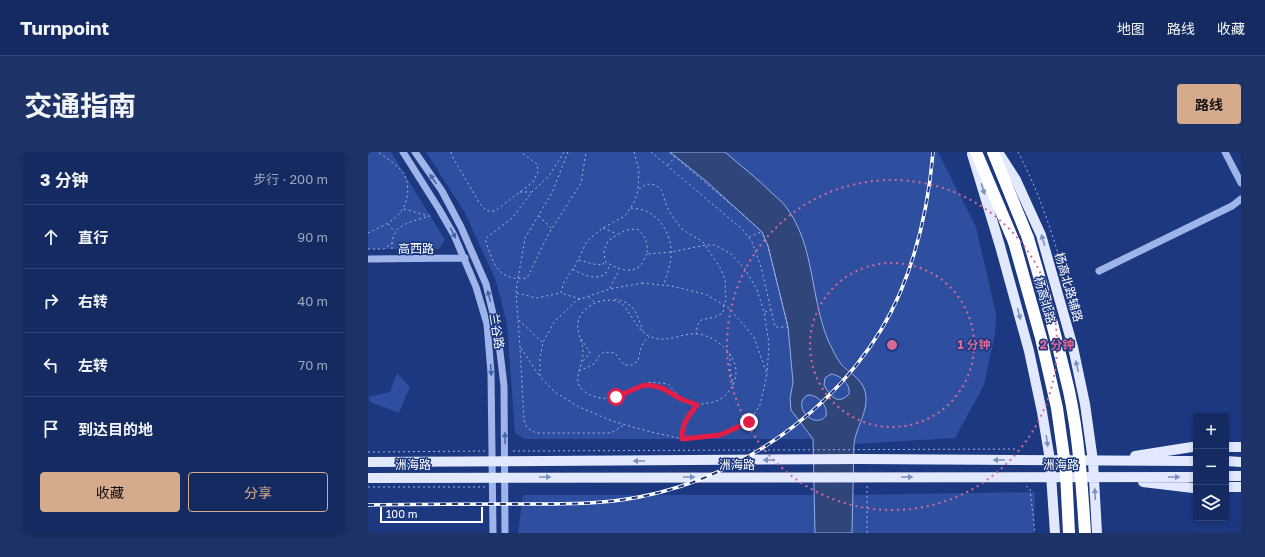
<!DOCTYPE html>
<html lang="zh">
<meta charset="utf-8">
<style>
body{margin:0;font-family:"Golos Text","Noto Sans SC",sans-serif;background:#1d3266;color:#f1f3f6}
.controls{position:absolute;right:12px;bottom:12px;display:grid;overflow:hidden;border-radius:4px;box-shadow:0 2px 6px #0003}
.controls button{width:36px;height:36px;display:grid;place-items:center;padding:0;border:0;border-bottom:1px solid #334675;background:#142a60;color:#f1f3f6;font:20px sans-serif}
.scale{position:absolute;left:12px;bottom:10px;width:103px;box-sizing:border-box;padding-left:4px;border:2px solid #fff;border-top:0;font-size:11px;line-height:14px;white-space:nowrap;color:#fff;-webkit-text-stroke:3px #1b3880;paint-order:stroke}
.stop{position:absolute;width:12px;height:12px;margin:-9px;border:3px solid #e11d48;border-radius:50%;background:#fff}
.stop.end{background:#e11d48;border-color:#fff;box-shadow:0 1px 4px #0008}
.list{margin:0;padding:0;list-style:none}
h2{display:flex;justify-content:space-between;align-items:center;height:52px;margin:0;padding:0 16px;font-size:17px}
h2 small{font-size:13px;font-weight:400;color:#9da7bd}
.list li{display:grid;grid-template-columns:26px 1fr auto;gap:12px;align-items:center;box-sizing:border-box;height:64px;padding:0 16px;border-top:1px solid #334675}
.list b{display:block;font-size:15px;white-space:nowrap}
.list em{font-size:13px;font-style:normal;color:#9da7bd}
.actions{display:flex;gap:8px;padding:12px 16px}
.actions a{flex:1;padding:9px 0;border:1px solid #d6ab8b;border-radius:4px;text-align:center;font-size:14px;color:#d6ab8b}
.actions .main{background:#d6ab8b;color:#111}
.icon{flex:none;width:22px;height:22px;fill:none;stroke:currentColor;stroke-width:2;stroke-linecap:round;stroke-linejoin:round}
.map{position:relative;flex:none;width:873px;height:381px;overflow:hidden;border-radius:4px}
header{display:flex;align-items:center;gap:24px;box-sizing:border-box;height:56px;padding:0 20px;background:#142a60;border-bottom:1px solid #334675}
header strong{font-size:19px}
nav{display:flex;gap:22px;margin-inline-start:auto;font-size:14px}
.intro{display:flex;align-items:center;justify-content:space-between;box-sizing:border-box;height:96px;padding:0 24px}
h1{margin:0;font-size:28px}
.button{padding:10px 18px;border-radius:4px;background:#d6ab8b;color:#111;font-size:14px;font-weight:700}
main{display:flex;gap:24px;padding:0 24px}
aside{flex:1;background:#142a60;border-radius:4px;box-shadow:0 2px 6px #0003}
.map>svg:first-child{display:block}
</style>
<header>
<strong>Turnpoint</strong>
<nav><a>地图</a><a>路线</a><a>收藏</a></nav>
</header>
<div class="intro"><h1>交通指南</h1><a class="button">路线</a></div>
<main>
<aside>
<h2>3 分钟<small>步行 · 200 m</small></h2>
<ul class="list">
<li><svg class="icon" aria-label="ahead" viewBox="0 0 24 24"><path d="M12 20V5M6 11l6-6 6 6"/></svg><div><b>直行</b></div><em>90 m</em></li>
<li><svg class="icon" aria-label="right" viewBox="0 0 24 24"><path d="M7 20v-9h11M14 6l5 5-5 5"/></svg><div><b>右转</b></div><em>40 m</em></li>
<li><svg class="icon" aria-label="left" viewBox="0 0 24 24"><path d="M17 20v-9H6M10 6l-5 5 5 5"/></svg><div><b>左转</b></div><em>70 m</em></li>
<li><svg class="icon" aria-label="arrive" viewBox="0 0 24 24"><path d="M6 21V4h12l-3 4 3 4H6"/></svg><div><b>到达目的地</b></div></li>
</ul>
<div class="actions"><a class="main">收藏</a><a>分享</a></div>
</aside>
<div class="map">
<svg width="873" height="381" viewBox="0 0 873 381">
<rect width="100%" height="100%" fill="#1b3880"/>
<path fill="#2e4f9f" d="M0 0H23L77 88 71 97H0Z
M58 0H302L338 29 394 80 400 94 406 116 420 175 425 230 422 247 435 275 445 287H157L147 281 139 172 128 129 97 61Z
M357 0H570L608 75 628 162 627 182 616 233 587 286 486 292 487 283 495 266 487 224 474 212 466 200 453 170 436 93 430 76 418 54 397 34Z
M29 221 42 235 31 261 2 250 1 245 22 240Z
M463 222C472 223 483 232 481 242 470 254 462 244 456 233L457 226Z
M440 243C450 243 460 253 458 264 444 279 423 251 440 243Z
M667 340 666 381H484V343Z
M155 343H447V381H150Z"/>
<path fill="#30467b" stroke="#92aeec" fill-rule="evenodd" d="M302 0H357C373 14 390 27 405 42 409 46 415 50 418 55 447 93 442 145 460 188 464 196 467 204 473 212 481 221 493 226 497 239 502 258 488 274 486 292L484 381H447L445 287 423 258 422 247 425 230 420 175 400 94 394 80 338 29ZM463 222C472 223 483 232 481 242 470 254 462 244 456 233L457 226ZM440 243C450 243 460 253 458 264 444 279 423 251 440 243Z"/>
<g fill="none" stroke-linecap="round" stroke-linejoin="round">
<path stroke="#9fb5ea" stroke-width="1" stroke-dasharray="2 3" stroke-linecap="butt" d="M83 0 84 4 112 52 119 59H127L165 30 170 20 169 12 153 0
M196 0 181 24 164 40 144 66 117 87C125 110 129 130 159 126L180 83 213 31 218 0
M200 0 184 41 157 86 150 127 148 140 152 195 156 268 159 276 168 281H243L256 273
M266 0 271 18 270 38
M283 0 375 78 384 90 393 115 407 175H420L400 94 394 80 372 60 301 0
M650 0C677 51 695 113 707 169
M300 13 307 5
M152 40H163
M263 56C268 57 274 57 278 59 295 66 305 88 303 106 302 115 298 124 296 133
M36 57 61 64
M171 64 183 76
M20 72 27 80
M235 76 249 82
M0 81C10 76 21 72 29 64 40 54 43 35 36 22 33 16 16 4 10 0
M381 85 393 80
M0 97H16L24 91
M24 97C24 92 24 85 27 81 32 71 52 67 62 64
M279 102C277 105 275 110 273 113 263 124 245 115 237 109L236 98 240 89 249 83 258 78 269 77C278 84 280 91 279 102L303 100 338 93H347L363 102 377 117 389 138 396 160 401 192 399 222
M211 108 225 112 235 113 236 109
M205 117C212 122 228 129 237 122 239 120 240 116 242 113
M274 131 303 134 337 142 361 156 386 185 399 222 392 253 381 270 352 283 314 287 279 279 244 269 211 255 187 240 172 225V206L175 190 187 169 209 148 242 137Z
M242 136 251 118
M149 141 169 146 192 141
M221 145 227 151
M212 147 193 141 196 130 207 114 219 89 235 76 257 64 267 49 270 38 278 32 288 33 294 39 299 55 306 67 315 78 335 90 353 117 357 128 358 148 356 153 355 161 347 165 333 168 330 172 328 182
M247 148 248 147C269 153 268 161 275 179
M397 160 403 158
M151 168 174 190
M213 187 220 197 222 201 214 210
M153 196 172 225
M362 202V216L365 233
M211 219 226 212 231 204 236 200 247 201 256 213H264L270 209C272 199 273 191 281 185
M276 233 283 230 300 232 313 247 329 253C311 250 296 231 276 233 273 233 269 236 265 237 252 243 239 250 225 244 199 234 214 219 215 201 216 191 208 181 210 171 212 153 241 141 255 153 257 155 259 158 261 161 266 168 273 182 283 185 298 191 309 183 324 182 343 180 368 200 368 220 368 227 365 234 361 239 354 250 341 251 329 253 320 265 314 270 314 286
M145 299 650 297
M0 300 117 299
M658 334 662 337 667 381
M0 335H117
M499 381V334"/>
<path stroke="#9fb5ea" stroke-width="7" d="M35 0 71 57 86 83 108 135 119 172 123 221 125 381
M47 0 74 39 93 75 118 132 130 183 136 234 137 381
M857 0 873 31
M0 107 97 106
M731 119 864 54 873 47"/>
<path stroke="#e2e9fe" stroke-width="10" d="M630 0 648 28 673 83 705 195 717 252 725 309 729 381
M604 2 632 94 661 199 674 260 682 308 687 381
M858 295H873
M767 304 824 295
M858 309 873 310
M0 310 491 307 824 309
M860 324H873
M0 326 825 325
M775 330 825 336
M858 335H873"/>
<path stroke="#fff" stroke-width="12" d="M608 0 646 90
M625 0 660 86"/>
<defs>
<path id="rail" d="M0 353C50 352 99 352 149 352 190 352 231 353 271 345 380 325 488 244 532 141 551 96 561 48 565 0"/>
</defs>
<use href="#rail" stroke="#fff" stroke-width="3.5"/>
<use href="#rail" stroke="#1b3880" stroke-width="2" stroke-dasharray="6" stroke-linecap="butt"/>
<path stroke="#fff" stroke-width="12" d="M660 86C675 137 689 188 701 239 711 286 714 334 717 381
M646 90 673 186 689 256 698 320 701 381"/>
</g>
<defs><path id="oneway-solid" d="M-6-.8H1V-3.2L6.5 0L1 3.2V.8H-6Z"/></defs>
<g fill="#4964a5">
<use href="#oneway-solid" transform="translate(65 27) rotate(-124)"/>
<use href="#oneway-solid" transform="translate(85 81) rotate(62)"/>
<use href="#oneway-solid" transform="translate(121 144) rotate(-104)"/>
<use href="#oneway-solid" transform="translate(123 218) rotate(86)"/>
<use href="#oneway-solid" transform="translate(137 286) rotate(-91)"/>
</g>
<g fill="#7e90bf">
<use href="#oneway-solid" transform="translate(615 37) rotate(73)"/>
<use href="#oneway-solid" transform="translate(675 88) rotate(-107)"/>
<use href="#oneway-solid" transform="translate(651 162) rotate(75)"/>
<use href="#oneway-solid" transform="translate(709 214) rotate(-102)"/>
<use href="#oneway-solid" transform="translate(679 289) rotate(82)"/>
<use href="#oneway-solid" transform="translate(401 308) rotate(180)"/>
<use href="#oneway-solid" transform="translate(631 308) rotate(-180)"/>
<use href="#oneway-solid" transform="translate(271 309) rotate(180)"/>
<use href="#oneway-solid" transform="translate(177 325)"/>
<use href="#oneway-solid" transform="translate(321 325)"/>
<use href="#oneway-solid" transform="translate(539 325)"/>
<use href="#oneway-solid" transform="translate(806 325)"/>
<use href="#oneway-solid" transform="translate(727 342) rotate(-93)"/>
</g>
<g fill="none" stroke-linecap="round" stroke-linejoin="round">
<path stroke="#e11d48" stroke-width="5" d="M248 245 276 233 286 234 294 236 313 247 329 253C320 265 314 270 314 287L352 283 381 270"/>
</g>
<g fill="none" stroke="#d76994" stroke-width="2" stroke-dasharray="2 4">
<circle cx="524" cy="193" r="82"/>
<circle cx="524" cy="193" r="165"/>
</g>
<g text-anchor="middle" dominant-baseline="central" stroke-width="3" stroke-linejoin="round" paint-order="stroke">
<g font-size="12" fill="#fff" stroke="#1b3880">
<text x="48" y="96">高西路</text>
<text transform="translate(701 135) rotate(74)">杨高北路辅路</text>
<text transform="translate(677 148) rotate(74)">杨高北路</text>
<text transform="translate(129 179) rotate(81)">兰谷路</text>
<text x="45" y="312">洲海路</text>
<text x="369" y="312">洲海路</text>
<text x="693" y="312">洲海路</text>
</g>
</g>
<circle cx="524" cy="193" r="6" fill="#d76994" stroke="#1b3880" stroke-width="2"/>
<g font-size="12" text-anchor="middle" font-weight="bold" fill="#d76994" stroke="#1b3880" stroke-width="3" stroke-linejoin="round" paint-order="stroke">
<text x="606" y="197">1 分钟</text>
<text x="689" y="197">2 分钟</text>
</g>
</svg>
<div class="controls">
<button>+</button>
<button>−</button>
<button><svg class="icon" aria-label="layers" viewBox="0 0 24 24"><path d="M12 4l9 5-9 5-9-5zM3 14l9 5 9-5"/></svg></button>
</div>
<div class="scale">100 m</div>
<div class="stop" style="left:248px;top:245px"></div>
<div class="stop end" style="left:381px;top:270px"></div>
</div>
</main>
